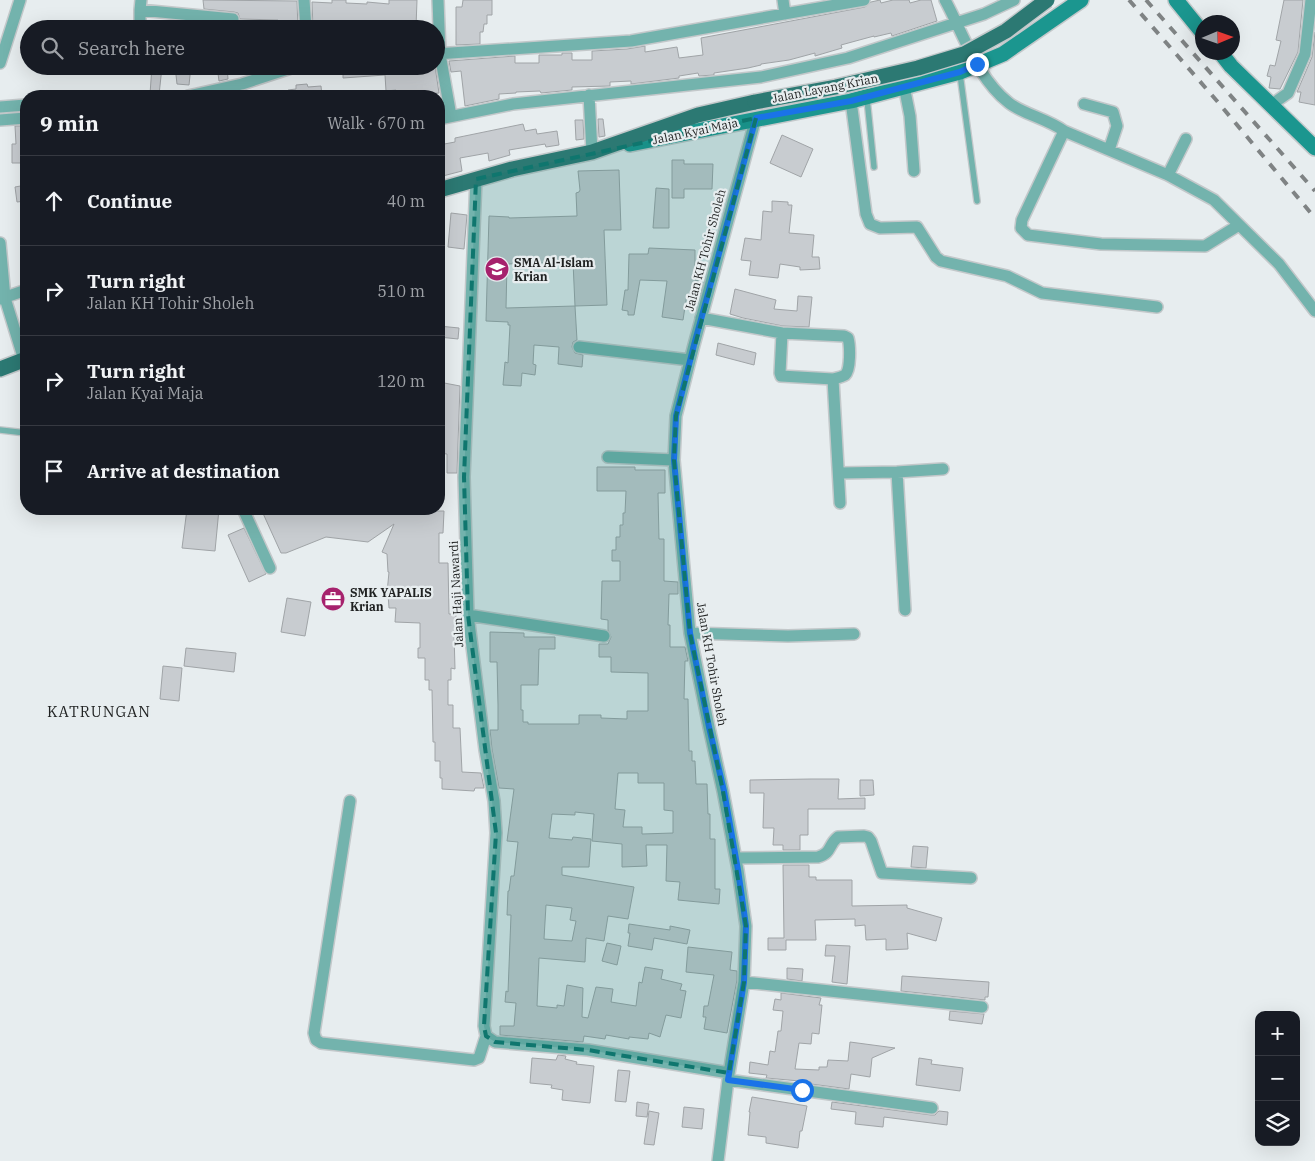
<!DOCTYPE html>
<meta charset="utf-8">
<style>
body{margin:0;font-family:"IBM Plex Serif",serif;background:#242831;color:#f1f3f6}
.controls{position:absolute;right:15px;bottom:15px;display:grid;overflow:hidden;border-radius:10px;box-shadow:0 5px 20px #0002}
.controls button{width:45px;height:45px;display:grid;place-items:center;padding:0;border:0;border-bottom:1px solid #363941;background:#171b24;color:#f1f3f6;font:25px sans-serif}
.compass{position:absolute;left:1195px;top:15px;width:45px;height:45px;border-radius:50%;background:#171b24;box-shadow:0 5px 20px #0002;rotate:88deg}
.stop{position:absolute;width:15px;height:15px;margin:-11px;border:4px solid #1a73e8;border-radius:50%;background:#fff}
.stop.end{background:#1a73e8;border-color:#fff;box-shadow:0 1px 5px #0008}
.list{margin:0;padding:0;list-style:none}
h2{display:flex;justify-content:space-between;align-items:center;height:65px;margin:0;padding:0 20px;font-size:21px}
h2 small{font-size:16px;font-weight:400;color:#9ea1a6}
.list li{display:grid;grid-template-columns:32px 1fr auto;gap:15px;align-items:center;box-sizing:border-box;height:90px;padding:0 20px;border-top:1px solid #363941}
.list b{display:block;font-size:19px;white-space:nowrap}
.list p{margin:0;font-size:16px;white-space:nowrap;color:#9ea1a6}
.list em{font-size:16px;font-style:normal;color:#9ea1a6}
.icon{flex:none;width:28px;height:28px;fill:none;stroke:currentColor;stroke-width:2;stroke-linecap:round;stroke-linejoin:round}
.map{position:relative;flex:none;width:1315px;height:1161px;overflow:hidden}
.search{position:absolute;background:#171b24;box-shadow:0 5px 20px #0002;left:20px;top:20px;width:425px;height:55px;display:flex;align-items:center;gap:12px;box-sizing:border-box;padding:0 18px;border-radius:28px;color:#9ea1a6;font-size:19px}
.panel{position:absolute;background:#171b24;box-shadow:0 5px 20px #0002;left:20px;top:90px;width:425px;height:425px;border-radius:20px}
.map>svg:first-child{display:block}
</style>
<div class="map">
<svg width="1315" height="1161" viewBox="0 0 1315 1161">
<rect width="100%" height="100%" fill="#e7edef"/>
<path fill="#c8ccd0" stroke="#a0a4a7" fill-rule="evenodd" d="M203 0 297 1 298 29H279L278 20 240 19 238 13 234 12 204 9Z
M332 0H346V3L367 4V2L389 4V0H417L416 27 374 24V29H313L312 2 332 3Z
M463 0H492V15H487V24H484L483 32H480V44L456 45V7H462Z
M880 0 881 3 893 0H909L910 3 921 0H931L937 21 892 36 891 33 874 37V36L841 45 842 48 815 56V53L789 60 761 64V65L748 68 714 73V75L699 76 698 73 679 76V78L631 84V81L610 82V86L572 87V90L541 93 540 91 516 92V93L499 94V99L465 106 461 71 451 72 449 61 515 56V63H539V55H562V53H572V60H592V51L627 49 645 46V52L677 47 679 58 703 55 701 38 865 7 871 2Z
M1284 0H1303L1298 52 1280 89 1269 88 1271 77 1267 76 1270 65 1275 66 1281 41 1276 40Z
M1315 32V105L1299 102 1301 92H1297L1312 57Z
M152 66 162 67 159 95 150 94Z
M175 66H191L189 85 177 84Z
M217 66H227L228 79 219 81Z
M343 66H435L439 93 397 96 396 90 386 91 385 75 343 78Z
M307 84 308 87 321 86 322 96H289L288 90 296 89V85Z
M598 119H603L605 136 599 137Z
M575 120H583L584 139 576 140Z
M523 124 525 131 536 129 537 134 557 131 559 145 546 147 545 144 509 150 510 155 489 161 488 153 460 158 462 171 439 177V145L455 142V138Z
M15 126H26V163H12V144H16Z
M782 135 813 149 801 177 770 163Z
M672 160H684V164H713L712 189H684V198H672Z
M619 170 621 230H604L607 305 575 306 577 340 573 342 572 347 575 353 583 355 582 367 558 364 559 347 534 345 533 364 536 365 535 375 522 373 521 386 503 385 505 362 508 363 510 325H508V322L486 321 489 216 509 217V218L577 216 576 193 579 192 580 190 578 171ZM573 262 575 306 506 308 507 264Z
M26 185V201L17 202 15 187Z
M656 188 669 189V228H653Z
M772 201 788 202V205H792L789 233 814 235 812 257H819L820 269 800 270V267L780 264 778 278 749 275 751 261 741 260 745 238 761 240 763 211 772 212Z
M451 213 467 215 464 249 448 247Z
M649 248 695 250V280L703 282 700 296 687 294 683 320 662 317 667 281 640 280 634 315H628V311L622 310 625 290H628L629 254H648Z
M735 289 776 300 774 309 797 311 798 296 812 297 809 327 783 326 743 318 730 314Z
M439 326 459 328 458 339 439 337Z
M718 343 756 353 754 365 716 355Z
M439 382 460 386 457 473H447V454L439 453Z
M597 467H635V470H665V493H658L659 539H664V581L678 582V594H669L668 625H670V647H685L688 661H685L684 699H688L689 751H692V761H695L696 784H707L708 814H710V839H715V889H720L719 904 678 900 680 882 666 881 667 845H646L647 866 622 867V844L592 841 594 814 575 812V815L552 814 549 838 572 840 573 837 591 839 589 867H562V875L634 887 628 919 608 916 604 941 586 938 585 962 539 958 537 1006 557 1008V1005L564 1006 567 985 583 988 582 1017 588 1018 596 987 613 989 611 1002 636 1006 639 982 642 983 645 967 663 970 661 979 682 984 680 990 686 991 681 1018 666 1015 660 1037 649 1033 648 1039 629 1037V1039L606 1035 605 1039 584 1036 583 1042 500 1035V1026H514L516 1003 505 1002 506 991 508 992 511 915H507L508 891H509L511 876H514L518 842 507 841 514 789 499 788 492 749 490 730H498V705L497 662H490V632L524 633V637H555V649H539L538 685H521V710H523V722H528V724H579V715H601V718L627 719V711H648V673L611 672V657H599V644H608L611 637 608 630V620L601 619 602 581H620V561H612V550H616V537H620V525H623V513H625L626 491H597ZM618 773H638V783H664V810L673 811V833L642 834V827H623L625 810 615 809ZM546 905 572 908 570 920 576 921 572 941 544 939Z
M187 509H219L215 551 182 548Z
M261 509H402V511H444L443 533H439V563H448L449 614H456V633H454L455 669 451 668V680H448V705H453V728H460L462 772 481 773 484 788H475L474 791 442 789V778H440V761H435V742H433L432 690H429V680H425V658H418V648H420V623L395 622 396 608H389L388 594 387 593 389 572H388L387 554 382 552 394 524 368 542 326 537 286 553H281Z
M244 528 266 574 249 582 228 535Z
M287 598 311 602 305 636 281 632Z
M186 648 236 653 234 672 184 666Z
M163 666 182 668 179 701 160 699Z
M811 779H839L838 799 865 798V809H808V835H800V850H783V845H773L774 828H763L764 793H750V780Z
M860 780H873L874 795 860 796Z
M913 846 928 847 926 868 911 867Z
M783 865H809V877H816V880H852V906L907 905V908L942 918 936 941 907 933 908 949 886 950V939L866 940 865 925 855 926V919L815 920 816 940H786V950H768V938H784Z
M629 924 670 930V926L690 930 687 944 654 938 652 950 628 946 630 933H628Z
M607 943 621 946 617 965 602 961Z
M826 945 850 946 847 984 832 982 835 956H825Z
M688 947 732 952 730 970 737 971V980L727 1033 704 1029 706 1017H703L704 1006H708L714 975 686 972Z
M787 968 803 969 802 981 787 979Z
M902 976 989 982 988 997H985V1000L901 991Z
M781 993 821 998 819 1005H822L819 1034 812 1033 811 1044 799 1043 795 1069 819 1070V1067H827L828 1060 848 1061 850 1042 895 1048 872 1058 870 1077 851 1074 849 1089 811 1084V1082L766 1078 767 1075 749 1073 750 1062 768 1065 770 1051 775 1052 778 1031H781L783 1011 773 1010 775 999 781 1000Z
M950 1011 984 1014 982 1024 949 1020Z
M558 1055 566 1056 565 1059 577 1062 576 1064 594 1066 590 1103 562 1100 563 1090 551 1088 552 1085 530 1083 532 1058 556 1060Z
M919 1058 932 1060 931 1064 963 1068 960 1091 916 1085Z
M618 1070 630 1071 626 1102 615 1101Z
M752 1097 807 1106 802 1131H800L798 1148 766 1143V1137L748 1135 750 1112H749Z
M637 1102 649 1104 647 1117 636 1116Z
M832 1102 931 1115H935L939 1111 948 1112 947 1125 884 1117 883 1127 855 1124 856 1112 831 1109Z
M684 1107 704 1109 702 1129 682 1127Z
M649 1111 659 1113 654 1145 644 1144Z"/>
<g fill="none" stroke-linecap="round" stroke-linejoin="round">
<defs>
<path id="lane" d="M960 74 977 201
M867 99 874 167
M0 430 26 433"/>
<path id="street" d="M141 0 140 10 233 19
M304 0 306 29
M438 0 440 54 451 116
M783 0 785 14
M945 0C964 35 977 78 1009 103 1023 114 1048 119 1064 131L1168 175 1214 200 1279 264 1315 311
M140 10V29
M436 54 631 41 864 0
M0 63 20 0
M904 86 910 116 914 171
M589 95 592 152
M188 96 242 84 297 66
M851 101 866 214 870 224 880 228 917 227 936 257 941 261 1007 276 1042 293 1157 307
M1084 104 1113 112 1117 126 1109 150
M1271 105 1288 93 1305 54 1311 0
M0 107 26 105
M439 119 513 104 761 77 848 58 984 14 1014 0
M0 120 26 118
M1064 131 1022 220 1021 228 1028 235 1101 244 1205 246 1239 225
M1168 175 1186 139
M0 243 5 298 24 360
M0 299 26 290
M701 318 782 333 844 336 848 338C850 345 851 370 845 375 842 377 837 378 833 379
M782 333 780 373 781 376 833 379 840 503
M579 347 690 360
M608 457 674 460
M897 472 905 610
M840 473 897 472 943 469
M243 509 270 568
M468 615 604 636
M690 633 788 636 854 634
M350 801 314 1033 316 1040 321 1043 474 1060 479 1058 486 1036 484 1026 496 833 494 801 485 750 468 615 464 477 476 179
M736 858 818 857C832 853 828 845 838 837L864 836 868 837 871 841 882 873 971 878
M744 982 982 1007
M486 1036 495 1042 588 1050 729 1073
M728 1080 932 1108
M718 1161 728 1080 744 982 746 926 738 870 723 791 709 727 690 633 674 460 676 416 694 345 756 118"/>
<path id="secondary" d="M1176 0 1202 32
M1220 52 1231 66 1315 148
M630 144 851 101 960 72 1003 54 1081 0"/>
<path id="primary" d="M439 190 512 169 592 152 698 115 755 102
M0 369 26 359"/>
</defs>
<use href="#lane" stroke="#c3c8ca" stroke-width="8"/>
<use href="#street" stroke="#c3c8ca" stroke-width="14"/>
<use href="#secondary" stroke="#c3c8ca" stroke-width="18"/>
<use href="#primary" stroke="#c3c8ca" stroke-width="18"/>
<use href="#lane" stroke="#73b3ad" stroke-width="5.5"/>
<use href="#street" stroke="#73b3ad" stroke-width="11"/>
<use href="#secondary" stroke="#1b968f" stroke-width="15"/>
<use href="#primary" stroke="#2c7973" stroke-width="15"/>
<path stroke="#7f8384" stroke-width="4" stroke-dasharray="9 9" stroke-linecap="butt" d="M1129 0 1217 101 1315 218
M1146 0 1315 191"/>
<defs>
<path id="primary-bridge" d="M755 102 836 87 918 68 964 54 1006 31 1047 0"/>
</defs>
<use href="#primary-bridge" stroke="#c3c8ca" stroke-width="18" stroke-linecap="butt"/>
<use href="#primary-bridge" stroke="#2c7973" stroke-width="15"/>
</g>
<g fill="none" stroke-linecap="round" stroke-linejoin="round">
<path stroke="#1a73e8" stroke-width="6" d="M802 1090 728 1080 744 982 746 926 738 870 724 791 709 727 690 633 674 460 676 416 694 345 756 118 851 101 960 72 977 64"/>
</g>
<path fill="#0f766e" fill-opacity="0.2" stroke="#0f766e" stroke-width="4" stroke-dasharray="10 6" stroke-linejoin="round" d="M756 118 676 416 674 460 690 633 723 791 746 926 744 982 729 1073 588 1050 495 1042 486 1036 484 1026 496 833 468 615 464 477 476 179Z"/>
<defs>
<symbol id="school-disc" viewBox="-11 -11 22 22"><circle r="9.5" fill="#a6226d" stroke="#e7edef"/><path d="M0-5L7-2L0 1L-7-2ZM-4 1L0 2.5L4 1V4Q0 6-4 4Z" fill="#fff"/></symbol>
<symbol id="office-disc" viewBox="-11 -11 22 22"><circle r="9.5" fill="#a6226d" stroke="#e7edef"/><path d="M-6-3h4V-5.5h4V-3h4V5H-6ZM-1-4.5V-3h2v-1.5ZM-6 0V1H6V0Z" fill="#fff"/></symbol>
</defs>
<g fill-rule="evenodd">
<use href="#school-disc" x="483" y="255" width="28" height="28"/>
<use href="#office-disc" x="319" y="585" width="28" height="28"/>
</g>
<g text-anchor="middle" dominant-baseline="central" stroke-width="4.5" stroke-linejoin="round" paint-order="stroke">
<g font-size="12" fill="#1f2121" stroke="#e7edef">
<text transform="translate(825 88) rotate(-11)">Jalan Layang Krian</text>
<text transform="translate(695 131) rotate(-12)">Jalan Kyai Maja</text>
<text transform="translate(705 250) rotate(-75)">Jalan KH Tohir Sholeh</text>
<text transform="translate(456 594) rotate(-93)">Jalan Haji Nawardi</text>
<text transform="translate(712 664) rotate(80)">Jalan KH Tohir Sholeh</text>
</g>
<g font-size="12" font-weight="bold" fill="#1f2121" stroke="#e7edef" text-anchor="start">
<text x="514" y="262">SMA Al-Islam<tspan x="514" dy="14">Krian</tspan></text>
<text x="350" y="592">SMK YAPALIS<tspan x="350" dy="14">Krian</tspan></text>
</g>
<g font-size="15" letter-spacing="1" fill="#1f2121" stroke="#e7edef">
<text x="99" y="711">KATRUNGAN</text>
</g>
</g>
</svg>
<div class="controls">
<button>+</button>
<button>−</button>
<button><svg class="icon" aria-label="layers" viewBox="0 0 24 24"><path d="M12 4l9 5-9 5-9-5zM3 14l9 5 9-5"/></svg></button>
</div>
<svg class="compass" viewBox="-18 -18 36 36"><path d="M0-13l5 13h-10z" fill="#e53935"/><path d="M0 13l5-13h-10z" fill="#9ea1a6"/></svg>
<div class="stop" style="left:802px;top:1090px"></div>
<div class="stop end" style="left:977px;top:64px"></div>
<div class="search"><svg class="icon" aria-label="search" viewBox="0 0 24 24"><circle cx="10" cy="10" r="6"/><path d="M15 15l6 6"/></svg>Search here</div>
<section class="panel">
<h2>9 min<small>Walk · 670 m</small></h2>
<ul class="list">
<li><svg class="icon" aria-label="ahead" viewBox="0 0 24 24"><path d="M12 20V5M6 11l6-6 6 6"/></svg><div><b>Continue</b></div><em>40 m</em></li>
<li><svg class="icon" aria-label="right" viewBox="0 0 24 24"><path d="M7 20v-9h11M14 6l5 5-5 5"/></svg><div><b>Turn right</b><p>Jalan KH Tohir Sholeh</p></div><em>510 m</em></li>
<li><svg class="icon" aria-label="right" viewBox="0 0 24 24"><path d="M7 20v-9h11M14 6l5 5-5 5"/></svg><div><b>Turn right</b><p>Jalan Kyai Maja</p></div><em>120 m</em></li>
<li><svg class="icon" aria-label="arrive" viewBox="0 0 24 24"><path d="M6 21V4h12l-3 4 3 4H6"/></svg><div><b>Arrive at destination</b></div></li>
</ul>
</section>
</div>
